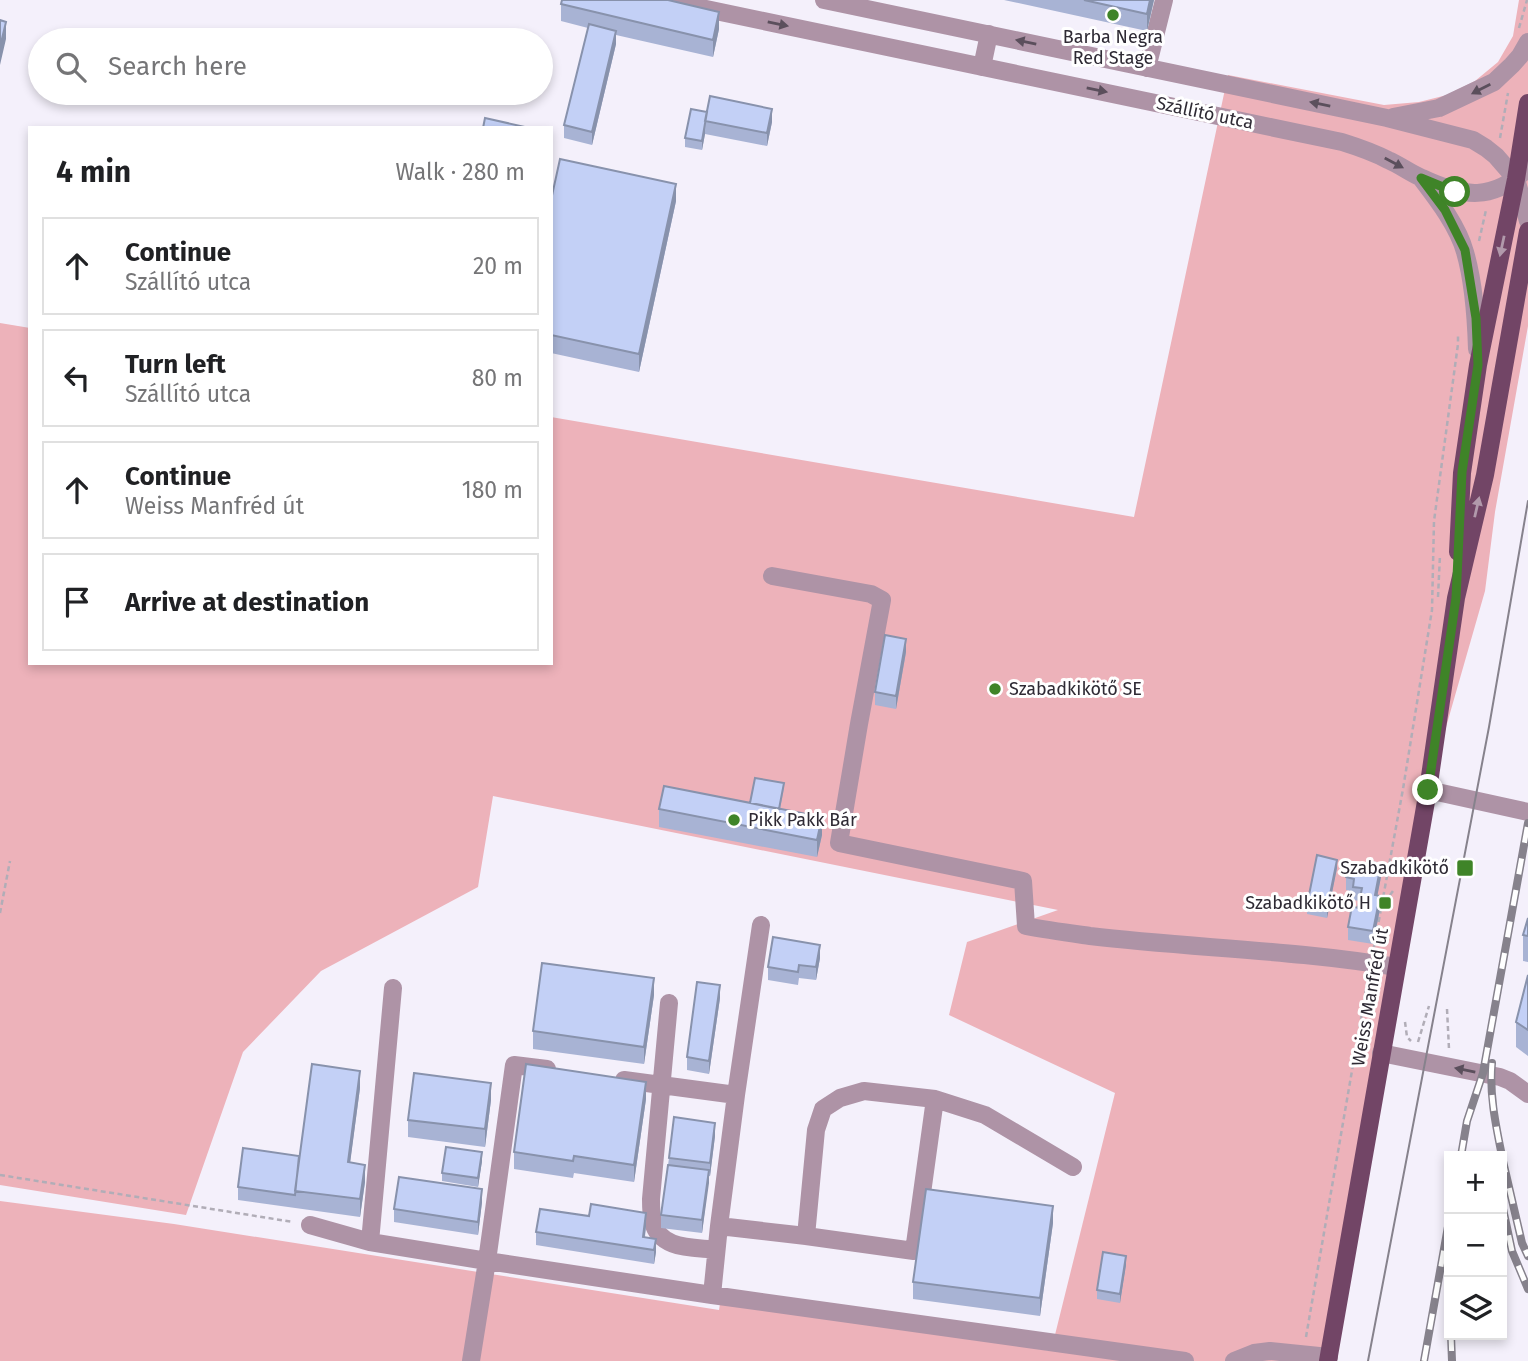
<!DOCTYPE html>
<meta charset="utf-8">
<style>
body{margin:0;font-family:"Fira Sans",sans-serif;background:#f6f6f6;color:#202124}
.controls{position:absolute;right:21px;bottom:21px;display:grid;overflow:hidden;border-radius:0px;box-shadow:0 4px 10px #0003}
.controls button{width:63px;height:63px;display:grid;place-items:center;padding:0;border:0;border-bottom:2px solid #e0e0e0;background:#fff;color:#202124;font:35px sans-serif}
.stop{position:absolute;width:21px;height:21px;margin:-16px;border:5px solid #3f8428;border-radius:50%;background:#fff}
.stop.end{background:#3f8428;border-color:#fff;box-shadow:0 2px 7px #0008}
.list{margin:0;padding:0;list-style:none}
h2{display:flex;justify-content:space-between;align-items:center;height:91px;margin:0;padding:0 28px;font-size:30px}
h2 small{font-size:23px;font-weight:400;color:#757577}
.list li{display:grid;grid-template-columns:46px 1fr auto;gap:21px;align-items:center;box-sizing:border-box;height:98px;margin:0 14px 14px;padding:0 14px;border:2px solid #e0e0e0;border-radius:0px}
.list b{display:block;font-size:26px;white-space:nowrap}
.list p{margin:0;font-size:23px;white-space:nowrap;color:#757577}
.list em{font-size:23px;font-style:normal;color:#757577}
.icon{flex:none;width:38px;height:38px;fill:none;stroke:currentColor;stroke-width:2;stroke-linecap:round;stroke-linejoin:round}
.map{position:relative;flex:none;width:1528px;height:1361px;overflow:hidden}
.search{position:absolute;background:#fff;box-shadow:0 4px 10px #0003;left:28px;top:28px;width:525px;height:77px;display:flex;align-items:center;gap:18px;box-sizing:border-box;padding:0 24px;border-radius:38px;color:#757577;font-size:26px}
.panel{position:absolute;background:#fff;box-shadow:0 4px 10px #0003;left:28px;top:126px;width:525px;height:539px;border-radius:0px}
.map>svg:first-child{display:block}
</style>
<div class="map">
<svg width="1528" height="1361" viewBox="0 0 1528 1361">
<rect width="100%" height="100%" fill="#f4f0fb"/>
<path fill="#edb2ba" d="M1519 0H1528V326L1495 512 1485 591 1428 790 1328 1361H0V1201L174 1224 719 1310 721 1297 1051 1351 1115 1093 949 1015 967 942 1058 910 493 796 478 887 321 971 243 1052 186 1215 0 1185V323L30 328V663H551V417L1134 517 1228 75 1384 105 1419 102 1447 95 1475 81 1498 62 1513 36Z"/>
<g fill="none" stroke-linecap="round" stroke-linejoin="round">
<path stroke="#b1adb7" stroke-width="2.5" stroke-dasharray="5 3.5" stroke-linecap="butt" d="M1519 28 1527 0
M1500 138 1508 93
M1479 241 1486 210
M1438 597 1440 555
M1385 902 1393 891
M0 913 10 861
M1374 947 1403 789 1432 610 1434 521 1458 344V334
M1374 994 1375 979
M1447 1009 1449 1049
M1405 1022 1407 1037 1411 1041
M1418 1042 1429 1006
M0 1175 293 1222
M1306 1337 1368 978"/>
<path stroke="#ae93a6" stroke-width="18" d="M663 0 1342 142C1358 147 1373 152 1388 160 1400 165 1410 173 1422 178 1464 198 1493 201 1528 168
M824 0 1387 118 1473 140 1486 148 1496 156 1516 179 1528 221
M982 67 989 34
M1147 68 1164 0
M1393 117 1439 108 1494 82 1512 65 1520 56 1528 42
M1421 178C1437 199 1458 226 1465 252 1474 283 1476 317 1477 349
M772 576 871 594 882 600 859 724 839 843 1023 881 1026 926C1047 930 1069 933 1090 936 1192 948 1295 950 1396 967
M1428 790 1528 812
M669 1003 651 1199C651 1207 651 1215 653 1222 660 1250 693 1247 716 1250
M1381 1053 1500 1077 1510 1081 1528 1094
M624 1080 736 1095 719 1226 712 1295
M736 1095 761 925
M310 1225 370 1242 487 1261 712 1295 1185 1361
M719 1226 806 1236 914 1251 935 1099
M806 1236 816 1130 823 1109 840 1098 864 1091 935 1099 985 1115 1073 1167
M370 1242 393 988
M471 1361 487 1261 514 1065 547 1069
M1234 1361 1254 1353 1270 1351 1329 1357"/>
<path stroke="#724566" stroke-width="18" d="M1458 552 1462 473 1478 365 1516 179 1528 103
M1328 1361 1428 790 1456 598 1485 475 1528 231"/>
<path stroke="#86828c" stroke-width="2" d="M1368 1361 1489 727 1528 501"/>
<defs>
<path id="rail" d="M1492 1063C1489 1094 1496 1126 1502 1156
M1461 1156 1467 1121 1483 1073 1528 823
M1502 1157 1522 1243 1528 1256
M1502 1204 1512 1251 1528 1289
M1451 1335 1452 1361
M1424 1361 1449 1221"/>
</defs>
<use href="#rail" stroke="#86828c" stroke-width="8"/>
<use href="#rail" stroke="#fff" stroke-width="5" stroke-dasharray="16" stroke-linecap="butt"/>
</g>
<path fill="#a8b3d4" d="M1004 0H1154L1147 31Z
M561 4 719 29 713 57 616 35V44L592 145 564 138V125L588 28 561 21Z
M707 112 772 122 767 146 705 134 702 150 685 147V138Z
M551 200 676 201 639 372 551 353Z
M906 652 896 709 875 705V692Z
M784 788 780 809 822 835 817 857 659 827V809L750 803Z
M1337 868 1327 918 1307 914V905Z
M1346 877H1381L1377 896 1380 909 1373 944 1348 940V927L1358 908 1360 901 1353 900V892L1346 890Z
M1528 918V962L1523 961V935Z
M820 958 816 980 799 978 798 985 768 980V967Z
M1528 975V1056L1516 1047V1022Z
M654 995 644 1064 533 1049V1031Z
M720 998 709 1074 687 1070V1057Z
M360 1088 350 1162 365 1182 360 1217 238 1200V1187L299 1156Z
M646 1099 634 1182 574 1173 573 1178 514 1169V1152Z
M491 1100 485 1147 408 1137V1120Z
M715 1136 710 1176H709L702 1233 661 1228V1215L669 1158Z
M482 1161 478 1187 442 1181V1173Z
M482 1202 478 1235 394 1222V1209Z
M1053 1223 1040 1316 913 1299V1282Z
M646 1226 645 1237 656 1252 654 1264 536 1245V1232Z
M1126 1265 1120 1303 1097 1299V1290Z"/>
<path fill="#8892ac" d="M1150 0H1154L1147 31V14Z
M719 12V29L713 57V40Z
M6 22V39L0 65V47Z
M616 31V44L592 145V132Z
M772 109V122L767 146V133Z
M705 125V134L702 150V141Z
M676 184V201L639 372V354Z
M906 639V652L896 709V696Z
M822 817V835L817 857V840Z
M1337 860V868L1327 918V909Z
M1381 864V877L1375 908V895Z
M1380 896V909L1373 944V931Z
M820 945V958L816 980V967Z
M654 978V995L644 1064V1047Z
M720 985V998L709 1074V1061Z
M360 1071V1088L348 1179V1162Z
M646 1082V1099L634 1182V1165Z
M491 1083V1100L485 1147V1129Z
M715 1123V1136L710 1176V1163Z
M482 1152V1161L478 1187V1178Z
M365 1165V1182L360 1217V1199Z
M709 1170V1183L702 1233V1220Z
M482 1189V1202L478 1235V1222Z
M1053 1206V1223L1040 1316V1298Z
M646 1213V1226L643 1250V1237Z
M656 1239V1252L654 1264V1250Z
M1126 1256V1265L1120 1303V1294Z"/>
<path fill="#c3d0f6" stroke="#8892ac" stroke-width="2" d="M562 0H668L719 12 713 40 561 4Z
M1084 0H1150L1147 14Z
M0 20 6 22 0 47Z
M589 24 616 31 592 132 564 125Z
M710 96 772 109 767 133 705 121Z
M691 109 707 112 702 141 685 138Z
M485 118 525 127V128H483Z
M560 159 676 184 639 354 551 335V200Z
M885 635 906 639 896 696 875 692Z
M755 778 784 783 779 809 750 803Z
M664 786 822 817 817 840 659 809Z
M1317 855 1337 860 1327 909 1307 905Z
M1368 861 1381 864 1375 895 1380 896 1373 931 1348 927 1352 906 1358 908 1362 888 1353 887 1354 879 1346 877 1348 866 1366 870Z
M1528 918V936L1523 935Z
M773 937 820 945 816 967 799 965 798 972 768 967Z
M542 963 654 978 644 1047 533 1031Z
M1528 975V1030L1516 1022Z
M697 982 720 985 709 1061 687 1057Z
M312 1064 360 1071 348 1162 365 1165 360 1199 295 1191Z
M526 1064 646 1082 634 1165 574 1156 573 1161 514 1152Z
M414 1073 491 1083 485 1129 408 1120Z
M674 1117 715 1123 710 1163 669 1158Z
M446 1147 482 1152 478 1178 442 1173Z
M243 1148 299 1156 295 1195 238 1187Z
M668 1165 709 1170 702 1220 661 1215Z
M399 1177 482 1189 478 1222 394 1209Z
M926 1189 1053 1206 1040 1298 913 1282Z
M591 1204 646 1213 643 1237 656 1239 654 1250 536 1232 540 1209 589 1216Z
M1103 1252 1126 1256 1120 1294 1097 1290Z"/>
<defs><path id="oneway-solid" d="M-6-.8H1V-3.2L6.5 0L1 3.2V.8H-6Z" transform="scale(1.75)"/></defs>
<g fill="#5b4f5c">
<use href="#oneway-solid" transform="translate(778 24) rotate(12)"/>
<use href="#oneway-solid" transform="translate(1026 42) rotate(-168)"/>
<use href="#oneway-solid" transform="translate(1481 89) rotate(153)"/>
<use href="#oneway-solid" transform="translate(1097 90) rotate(11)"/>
<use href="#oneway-solid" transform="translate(1320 104) rotate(-168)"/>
<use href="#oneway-solid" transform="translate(1394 163) rotate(28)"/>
<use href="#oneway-solid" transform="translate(1465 1070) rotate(-169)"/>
</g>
<g fill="#b199ab">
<use href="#oneway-solid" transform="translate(1502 246) rotate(102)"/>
<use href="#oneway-solid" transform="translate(1477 507) rotate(-77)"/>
</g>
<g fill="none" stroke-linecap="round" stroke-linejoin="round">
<path stroke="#3f8428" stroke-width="9" d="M1428 790 1456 598 1462 472 1478 365 1476 318 1465 250 1445 210 1421 178 1455 192"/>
</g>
<g fill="#3f8428" stroke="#fff" stroke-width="2.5">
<circle cx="1113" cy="15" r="7"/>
<circle cx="995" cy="689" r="7"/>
<circle cx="734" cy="820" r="7"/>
<rect x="1456" y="859" width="18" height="18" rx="3.5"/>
<rect x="1378" y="896" width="14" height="14" rx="3.5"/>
</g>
<g text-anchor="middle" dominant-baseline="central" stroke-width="6" stroke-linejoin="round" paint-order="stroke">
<g font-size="18" fill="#2e2a34" stroke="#fff" text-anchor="start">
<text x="1113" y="37" text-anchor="middle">Barba Negra<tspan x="1113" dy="21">Red Stage</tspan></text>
<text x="1009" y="689">Szabadkikötő SE</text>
<text x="748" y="820">Pikk Pakk Bár</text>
<text x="1449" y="868" text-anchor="end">Szabadkikötő</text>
<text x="1371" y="903" text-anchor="end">Szabadkikötő H</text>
</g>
<g font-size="18" fill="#2e2a34" stroke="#fff">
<text transform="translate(1205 113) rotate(12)">Szállító utca</text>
<text transform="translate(1370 997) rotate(-80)">Weiss Manfréd út</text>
</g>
</g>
</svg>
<div class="controls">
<button>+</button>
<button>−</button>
<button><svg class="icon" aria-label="layers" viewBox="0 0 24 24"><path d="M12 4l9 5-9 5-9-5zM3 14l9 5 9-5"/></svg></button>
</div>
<div class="stop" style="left:1455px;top:192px"></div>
<div class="stop end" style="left:1428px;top:790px"></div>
<div class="search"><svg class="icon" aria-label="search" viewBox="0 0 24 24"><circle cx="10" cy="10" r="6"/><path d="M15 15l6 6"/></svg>Search here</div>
<section class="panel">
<h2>4 min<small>Walk · 280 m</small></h2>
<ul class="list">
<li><svg class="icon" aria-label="ahead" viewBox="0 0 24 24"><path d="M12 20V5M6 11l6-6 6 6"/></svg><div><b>Continue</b><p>Szállító utca</p></div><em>20 m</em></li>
<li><svg class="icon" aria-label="left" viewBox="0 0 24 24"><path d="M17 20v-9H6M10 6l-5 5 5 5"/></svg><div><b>Turn left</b><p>Szállító utca</p></div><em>80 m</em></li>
<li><svg class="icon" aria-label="ahead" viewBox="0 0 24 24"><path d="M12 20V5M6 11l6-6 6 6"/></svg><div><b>Continue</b><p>Weiss Manfréd út</p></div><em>180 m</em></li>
<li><svg class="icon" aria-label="arrive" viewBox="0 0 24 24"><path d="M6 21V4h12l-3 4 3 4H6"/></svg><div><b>Arrive at destination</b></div></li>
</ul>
</section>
</div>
